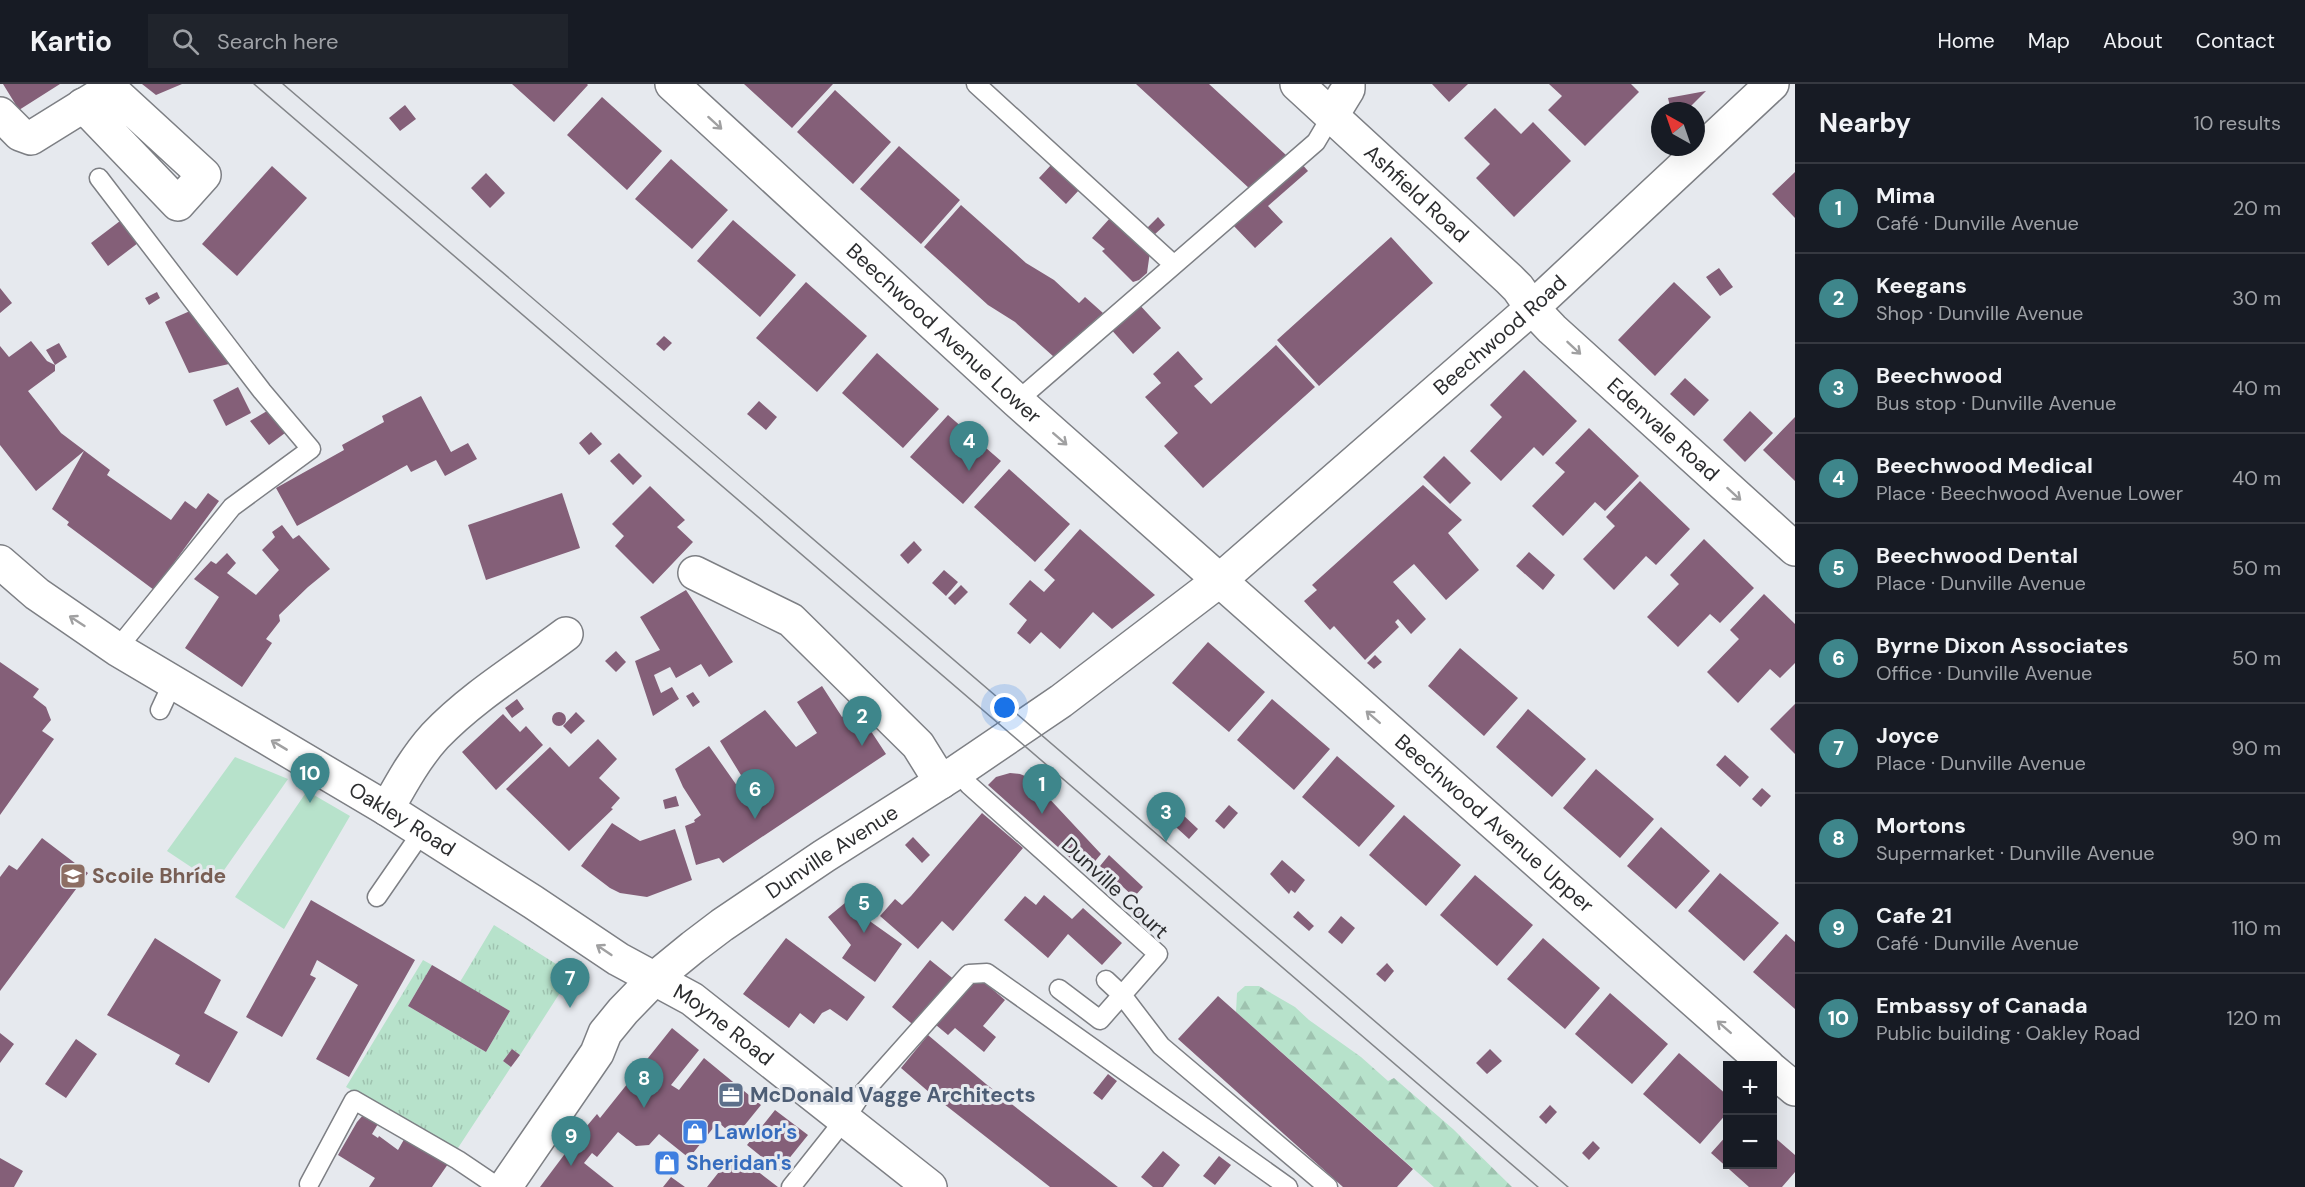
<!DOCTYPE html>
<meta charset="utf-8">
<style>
body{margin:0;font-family:"DM Sans",sans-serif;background:#20242c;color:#f1f3f6}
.controls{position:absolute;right:18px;bottom:18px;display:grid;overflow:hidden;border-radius:0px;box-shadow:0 6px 24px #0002}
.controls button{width:54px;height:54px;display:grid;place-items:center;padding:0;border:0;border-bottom:2px solid #363941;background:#171b24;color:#f1f3f6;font:30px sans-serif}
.compass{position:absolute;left:1651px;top:18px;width:54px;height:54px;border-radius:50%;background:#171b24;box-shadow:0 6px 24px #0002;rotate:320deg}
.you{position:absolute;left:1005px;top:624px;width:21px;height:21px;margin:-15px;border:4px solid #fff;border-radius:50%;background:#1a73e8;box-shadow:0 0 0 9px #1a73e833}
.badge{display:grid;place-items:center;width:39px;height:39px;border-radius:50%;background:#3e868b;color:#fff;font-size:20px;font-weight:700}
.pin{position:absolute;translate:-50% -50px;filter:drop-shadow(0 2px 3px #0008)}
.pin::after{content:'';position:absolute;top:32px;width:21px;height:18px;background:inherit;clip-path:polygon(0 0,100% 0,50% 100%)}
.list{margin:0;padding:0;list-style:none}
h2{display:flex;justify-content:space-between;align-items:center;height:78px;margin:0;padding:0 24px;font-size:26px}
h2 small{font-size:20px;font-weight:400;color:#9ea1a6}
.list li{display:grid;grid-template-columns:39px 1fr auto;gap:18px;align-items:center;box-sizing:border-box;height:90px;padding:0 24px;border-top:2px solid #363941}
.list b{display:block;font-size:22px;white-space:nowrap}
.list p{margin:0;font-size:20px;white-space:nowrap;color:#9ea1a6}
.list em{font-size:20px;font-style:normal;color:#9ea1a6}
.icon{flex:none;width:33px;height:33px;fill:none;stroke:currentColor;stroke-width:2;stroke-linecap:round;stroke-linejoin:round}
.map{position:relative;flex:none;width:1795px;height:1103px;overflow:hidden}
header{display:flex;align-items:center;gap:36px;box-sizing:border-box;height:84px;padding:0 30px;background:#171b24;border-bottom:2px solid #363941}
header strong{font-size:28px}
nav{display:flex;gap:33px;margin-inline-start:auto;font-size:21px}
.search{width:420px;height:54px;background:#20242c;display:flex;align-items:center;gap:15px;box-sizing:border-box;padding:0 21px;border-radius:0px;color:#9ea1a6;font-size:22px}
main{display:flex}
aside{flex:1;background:#171b24}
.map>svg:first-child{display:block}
</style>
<header>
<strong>Kartio</strong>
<div class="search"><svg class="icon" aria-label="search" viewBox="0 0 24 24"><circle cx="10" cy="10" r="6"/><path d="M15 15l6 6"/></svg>Search here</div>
<nav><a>Home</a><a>Map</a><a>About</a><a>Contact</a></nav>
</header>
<main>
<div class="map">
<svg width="1795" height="1103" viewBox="0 0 1795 1103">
<defs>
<pattern id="grass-tufts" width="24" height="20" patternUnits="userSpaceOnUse" patternTransform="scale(1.5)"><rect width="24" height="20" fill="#b7e2cb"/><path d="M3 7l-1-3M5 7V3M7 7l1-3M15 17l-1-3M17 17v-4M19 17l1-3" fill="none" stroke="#9ec2af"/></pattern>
<pattern id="forest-firs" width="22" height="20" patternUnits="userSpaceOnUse" patternTransform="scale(1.5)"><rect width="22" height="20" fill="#b7e2cb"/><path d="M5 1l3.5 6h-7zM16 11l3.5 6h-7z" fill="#9ec2af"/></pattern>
</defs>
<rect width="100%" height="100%" fill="#e6e9ee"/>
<path fill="url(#grass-tufts)" d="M494 841 572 890 520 971 512 965 503 977 511 983 456 1067 346 1003 423 876 432 881 408 922 486 968 510 927 460 898Z"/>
<path fill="url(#forest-firs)" d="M1245 902H1259L1295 923 1309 936 1361 973 1388 997 1394 994 1453 1045 1512 1103H1434L1236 928 1237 909Z"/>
<path fill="#b7e2cb" d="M235 673 288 695 215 799 167 767Z
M307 707 350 732 284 845 235 813Z"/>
<path fill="#845f78" d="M3 0H60L19 26Z
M142 0H182L156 11Z
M512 0H587L588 1 554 38Z
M744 0H833L792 44Z
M1136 0H1209L1286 71 1250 105Z
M1432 0H1468L1449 18Z
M1549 0H1631L1639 8 1585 62 1548 26 1562 12Z
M835 6 891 58 853 100 797 48Z
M1706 7 1686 27H1671L1668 14Z
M602 13 662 67 627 106 567 51Z
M405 21 416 35 400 47 389 34Z
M1495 24 1521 50 1533 38 1571 77 1514 133 1476 94 1490 80 1464 54Z
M899 62 960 116 921 160 860 105Z
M671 75 728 126 692 165 635 115Z
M1301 79 1308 87 1268 122 1283 138 1255 164 1232 140Z
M1052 80 1080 105 1066 120 1039 94Z
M272 82 307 114 237 192 202 160Z
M1795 88V134L1772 110Z
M486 89 505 109 490 124 471 104Z
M961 121 1026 179 1054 196 1079 219 1085 213 1103 229 1054 273 1015 238 988 221 924 163Z
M1111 133 1150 168 1147 189 1139 196 1133 198 1102 167 1105 165 1092 154Z
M1158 133 1165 141 1154 151 1147 144Z
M733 136 796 191 760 233 697 177Z
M120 137 138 159 108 182 91 159Z
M1391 153 1433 199 1319 302 1277 256Z
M1719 184 1733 203 1720 212 1706 193Z
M806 198 867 252 817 308 756 254Z
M1674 198 1711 233 1655 292 1618 256Z
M0 204 12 219 0 229Z
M157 208 160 214 149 221 145 214Z
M1137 218 1161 244 1133 270 1109 243Z
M190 227 206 250 229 280 189 289 165 238Z
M664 252 672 259 664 267 656 260Z
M31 257 47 277 55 281 46 266 59 259 67 273 55 281V287L28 307 61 349 110 386 107 391 171 436 185 417 196 425 208 409 219 417 154 506 67 441 69 438 52 425 84 367 36 407 0 361V262L9 273Z
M1276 261 1315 303 1203 404 1164 362 1178 349 1145 313 1161 299 1153 290 1178 267 1203 295 1194 302 1211 320Z
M877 269 939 325 903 364 842 309Z
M1524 286 1577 337 1543 372 1534 363 1501 397 1470 367 1502 333 1490 321Z
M1685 294 1709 316 1694 332 1670 310Z
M238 303 251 329 226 342 213 316Z
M421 312 451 368 468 359 477 375 445 392 436 376 411 388 407 381 297 442 276 404 344 366 342 361 384 338 382 332Z
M759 317 777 333 766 346 747 330Z
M267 327 285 349 269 361 250 337Z
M1750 327 1773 349 1745 378 1723 356Z
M948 331 1001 377 963 420 910 373Z
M1795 333V397L1763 366Z
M1589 344 1639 392 1605 427 1595 418 1563 452 1532 422 1565 388 1555 379Z
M591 348 602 360 589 371 579 359Z
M619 369 642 392 633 401 610 377Z
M1444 372 1471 399 1450 420 1423 393Z
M1009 385 1070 440 1035 478 974 423Z
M1640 397 1690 445 1656 481 1646 472 1614 506 1583 475 1615 442 1606 433Z
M1423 401 1462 436 1448 449 1479 486 1446 516 1414 480 1393 498 1426 535 1411 550 1398 535 1395 538 1399 543 1365 576 1334 542 1330 546 1304 517 1317 506 1312 501Z
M650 402 685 436 677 443 693 458 653 500 615 462 624 452 612 440Z
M562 409 580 464 486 496 468 441Z
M282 441 293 455 299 451 330 485 308 503 279 531 280 537 266 555 272 559 242 603 185 564 219 513 194 495 211 477 216 480 227 469 236 479 227 489 256 511 279 486 262 466 275 453 272 448Z
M1080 445 1155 511 1112 545 1093 528 1060 565 1041 548 1030 560 1017 549 1027 536 1009 520 1030 496 1044 508 1055 496 1044 486Z
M1704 455 1754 504 1720 539 1710 530 1678 563 1647 533 1679 500 1670 491Z
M914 457 922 466 908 480 900 471Z
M1529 468 1555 491 1543 506 1516 482Z
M944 486 958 498 946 512 932 499Z
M961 501 968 508 955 521 948 514Z
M686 506 733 578 709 593 701 580 676 594 670 583 654 591 661 609 672 603 679 615 653 632 635 577 660 566 640 533Z
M1764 510 1795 540V579L1780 594 1770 585 1738 619 1707 588 1739 555 1730 546Z
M1208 558 1265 608 1229 648 1172 599Z
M1460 564 1518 614 1484 652 1428 602Z
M616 567 626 578 616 588 605 577Z
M1375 571 1382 578 1374 585 1367 579Z
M0 578 39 605 33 613 46 623 51 636 42 647 54 655 0 731Z
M822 602 842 633 855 623 886 670 723 779 719 774 696 781 685 742 695 738 694 736 701 731 683 703 675 685 709 662 740 706 747 701 720 657 765 626 796 663 817 649 797 618Z
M693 608 700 618 693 623 686 612Z
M517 615 524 625 512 634 505 624Z
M1272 615 1330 665 1294 706 1237 656Z
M1795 620V670L1770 645Z
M1528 625 1586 675 1552 713 1496 663Z
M576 628 585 637 571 650 563 642Z
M552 635a7 7 0 1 1 14 0a7 7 0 1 1-14 0Z
M503 630 520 648 526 642 543 661 496 706 462 668Z
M598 655 617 675 599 694 620 714 611 724 613 725 569 767 506 705 550 663 569 683Z
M1725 671 1749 693 1740 703 1716 681Z
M1337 672 1395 722 1359 763 1302 713Z
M1596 685 1654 735 1620 774 1563 724Z
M1010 689 1020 690 1030 694 1101 770 1086 788 988 701 996 693Z
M1762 704 1771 712 1761 723 1752 715Z
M676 712 679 722 665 725 663 716Z
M1164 713 1198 745 1189 755 1155 724Z
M1229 721 1238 729 1224 745 1215 737Z
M982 729 1023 764 953 847 942 837 918 865 880 832 895 815 902 821 911 812Z
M1404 731 1461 781 1426 822 1369 771Z
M612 739 640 757 675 745 692 796 647 813 620 809 610 804 581 782Z
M1661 743 1710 787 1676 825 1627 782Z
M913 753 930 771 922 779 905 761Z
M42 754 88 789 0 907V793L9 781 17 786Z
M1109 771 1143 803 1134 813 1100 782Z
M1282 776 1305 796 1295 809 1291 806 1289 810 1270 790Z
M1720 789 1779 839 1744 877 1688 827Z
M1475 791 1533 841 1497 882 1440 831Z
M1044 811 1072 835 1083 824 1122 859 1102 881 1068 850 1048 874 1004 836 1025 812 1036 821Z
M851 814 871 838 902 860 875 898 842 874 851 861 828 833Z
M311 816 415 876 349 993 316 975 358 901 317 876 310 891 316 894 282 953 246 933Z
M1135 819 1149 830 1145 836 1130 826Z
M1298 827 1314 842 1309 847 1293 833Z
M1341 832 1355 844 1342 860 1328 848Z
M1786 850 1795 858V925L1753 888Z
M155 854 221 896 204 929 238 948 209 999 175 980 180 971 107 931Z
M786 854 865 913 847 937 830 925 822 929 814 940 800 929 789 944 743 910Z
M1543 854 1600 904 1565 945 1507 895Z
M930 876 956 897 917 944 892 923Z
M1387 879 1394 887 1385 898 1376 890Z
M432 881 510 927 486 968 408 922Z
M977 892 1005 916 983 942 996 953 984 968 955 944 948 951 936 941Z
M1610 909 1668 960 1632 1000 1575 950Z
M1218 912 1413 1085 1397 1103H1343L1178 955Z
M672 944 699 966 671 1001 679 1006 704 974 761 1021 735 1053 718 1038 689 1074 659 1050 649 1061 636 1062 618 1048 597 1073 592 1069 584 1079 614 1103H540L576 1055 597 1030 600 1034Z
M0 949 14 960 0 979Z
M928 951 986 1000 1118 1103H1050L930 1009 901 984Z
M76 955 97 970 66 1014 45 1000Z
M512 965 520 971 511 983 503 977Z
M1490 965 1502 977 1487 990 1476 979Z
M1679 969 1728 1012V1028L1700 1060 1643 1010Z
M1108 990 1117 997 1102 1016 1093 1009Z
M1550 1021 1557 1028 1546 1040 1539 1033Z
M775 1026 808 1051 779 1087 747 1061Z
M364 1030 378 1040 372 1050 378 1054 379 1052 398 1066 406 1052 448 1080 432 1103H369L375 1094 338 1071 357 1038Z
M1728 1050V1080H1772L1773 1052 1795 1071V1088L1782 1103H1749L1711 1069Z
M1593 1057 1600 1064 1589 1076 1582 1069Z
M1163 1067 1180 1081 1163 1103H1153L1141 1093Z
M734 1069 778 1103H707Z
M1219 1072 1231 1081 1215 1101 1203 1092Z
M0 1074 23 1087 14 1103H0Z
M671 1093 685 1103H663Z"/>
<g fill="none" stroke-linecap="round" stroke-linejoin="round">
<defs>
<path id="lane" d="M976 0 1173 180
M99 94 262 307 311 365 232 423 117 565
M1017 317 1316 58 1332 31
M160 626 173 598
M958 687 969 701 1158 870 1122 911 1161 962 1328 1103
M377 813 415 758 423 749
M1059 905 1100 936 1122 911 1106 896
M309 1100 354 1016 458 1076 498 1103
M791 1103 845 1035 861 1011 969 890 987 889 1288 1103"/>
<g id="street">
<path id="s1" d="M672 0 1017 317 1768 982"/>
<path id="s2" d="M1297 0 1509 195 1518 204 1532 224 1552 245 1795 465"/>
<path d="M83 21 178 120 204 91 105 0"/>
<path d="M0 30 20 50 31 54 102 10"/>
<path d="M1332 31 1348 5V0"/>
<path id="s3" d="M0 478 37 510 117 565 387 725 533 818 618 875 692 915 930 1103"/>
<path d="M695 489 791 536 918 661 941 698"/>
<path d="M387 725C401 700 415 674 435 652 473 612 522 583 566 550"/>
<path d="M1772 986 1795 1005"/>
</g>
<g id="secondary">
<path id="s4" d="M505 1103 597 969 605 949 623 927 655 894 693 863 722 841 824 772 958 687 1061 617 1220 496 1532 224 1772 0"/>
</g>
</defs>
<use href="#lane" stroke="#7d7f84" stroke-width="21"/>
<use href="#street" stroke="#7d7f84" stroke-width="36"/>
<use href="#secondary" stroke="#7d7f84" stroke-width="36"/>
<use href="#lane" stroke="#fff" stroke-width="18"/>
<use href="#street" stroke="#fff" stroke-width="33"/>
<use href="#secondary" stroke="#fff" stroke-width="33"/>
<path stroke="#838589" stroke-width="1.5" d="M254 0 1538 1103
M283 0 1568 1103"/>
</g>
<defs><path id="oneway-shaft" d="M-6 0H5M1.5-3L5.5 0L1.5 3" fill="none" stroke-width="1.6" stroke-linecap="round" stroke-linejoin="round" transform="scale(1.5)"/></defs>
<g stroke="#a0a0a1">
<use href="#oneway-shaft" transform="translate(715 39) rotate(42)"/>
<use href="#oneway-shaft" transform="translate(1574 264) rotate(43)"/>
<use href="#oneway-shaft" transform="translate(1060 355) rotate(41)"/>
<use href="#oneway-shaft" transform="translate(1734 410) rotate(42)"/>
<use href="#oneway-shaft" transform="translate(77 537) rotate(-147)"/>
<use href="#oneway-shaft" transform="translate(1373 633) rotate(-139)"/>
<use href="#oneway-shaft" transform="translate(279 661) rotate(-149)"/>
<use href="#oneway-shaft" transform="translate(604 866) rotate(-146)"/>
<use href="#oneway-shaft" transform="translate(1724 943) rotate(-139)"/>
</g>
<defs>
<symbol id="school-square" viewBox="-11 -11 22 22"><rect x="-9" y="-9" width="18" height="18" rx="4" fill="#8d6e63" stroke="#e6e9ee"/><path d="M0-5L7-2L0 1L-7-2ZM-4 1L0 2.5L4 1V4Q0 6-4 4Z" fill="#fff"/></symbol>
<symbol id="office-square" viewBox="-11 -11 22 22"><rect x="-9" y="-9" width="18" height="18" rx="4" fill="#5c6f8a" stroke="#e6e9ee"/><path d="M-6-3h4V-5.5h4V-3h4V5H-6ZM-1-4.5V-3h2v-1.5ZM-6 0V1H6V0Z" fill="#fff"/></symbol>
<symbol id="shop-square" viewBox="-11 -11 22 22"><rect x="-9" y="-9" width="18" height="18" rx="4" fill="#3f7fe0" stroke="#e6e9ee"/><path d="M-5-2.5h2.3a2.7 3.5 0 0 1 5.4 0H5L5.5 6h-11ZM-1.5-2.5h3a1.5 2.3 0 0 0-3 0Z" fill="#fff"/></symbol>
</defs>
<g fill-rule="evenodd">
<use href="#school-square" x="58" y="777" width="30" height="30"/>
<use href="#office-square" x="716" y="996" width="30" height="30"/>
<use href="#shop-square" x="680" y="1033" width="30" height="30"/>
<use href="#shop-square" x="652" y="1064" width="30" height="30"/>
</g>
<g text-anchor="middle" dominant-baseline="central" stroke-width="6" stroke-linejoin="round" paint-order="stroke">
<g font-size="21" fill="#2c2d2f" stroke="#e6e9ee">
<text stroke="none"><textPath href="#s2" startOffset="162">Ashfield Road</textPath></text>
<text stroke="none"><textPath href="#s1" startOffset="369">Beechwood Avenue Lower</textPath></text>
<text stroke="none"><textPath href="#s4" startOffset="1322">Beechwood Road</textPath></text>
<text stroke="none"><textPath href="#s2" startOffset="504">Edenvale Road</textPath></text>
<text stroke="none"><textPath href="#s3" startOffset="478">Oakley Road</textPath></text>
<text stroke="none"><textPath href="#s1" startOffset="1106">Beechwood Avenue Upper</textPath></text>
<text stroke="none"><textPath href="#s4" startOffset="476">Dunville Avenue</textPath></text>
<text transform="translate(1115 804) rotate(43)">Dunville Court</text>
<text stroke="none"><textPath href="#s3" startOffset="860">Moyne Road</textPath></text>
</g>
<g font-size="21" font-weight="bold" fill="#785e54" stroke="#e6e9ee" text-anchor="start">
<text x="92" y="792">Scoile Bhríde</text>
</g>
<g font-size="21" font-weight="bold" fill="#4e5e75" stroke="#e6e9ee" text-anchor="start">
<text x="750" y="1011">McDonald Vagge Architects</text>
</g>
<g font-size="21" font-weight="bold" fill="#366cbe" stroke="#e6e9ee" text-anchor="start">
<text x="714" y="1048">Lawlor's</text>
<text x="686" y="1079">Sheridan's</text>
</g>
</g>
</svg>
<div class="controls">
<button>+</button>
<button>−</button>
</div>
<svg class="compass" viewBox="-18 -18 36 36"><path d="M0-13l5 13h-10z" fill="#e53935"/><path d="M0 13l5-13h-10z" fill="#9ea1a6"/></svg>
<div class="you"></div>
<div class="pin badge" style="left:1042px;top:730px">1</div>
<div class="pin badge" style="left:862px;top:662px">2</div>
<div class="pin badge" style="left:1166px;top:758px">3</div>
<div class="pin badge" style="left:969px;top:387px">4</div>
<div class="pin badge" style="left:864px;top:849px">5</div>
<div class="pin badge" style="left:755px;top:735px">6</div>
<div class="pin badge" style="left:570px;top:924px">7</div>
<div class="pin badge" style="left:644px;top:1024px">8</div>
<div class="pin badge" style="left:571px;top:1082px">9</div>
<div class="pin badge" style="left:310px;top:719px">10</div>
</div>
<aside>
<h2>Nearby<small>10 results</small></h2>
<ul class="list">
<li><span class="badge">1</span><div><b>Mima</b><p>Café · Dunville Avenue</p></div><em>20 m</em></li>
<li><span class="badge">2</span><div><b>Keegans</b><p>Shop · Dunville Avenue</p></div><em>30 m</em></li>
<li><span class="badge">3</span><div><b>Beechwood</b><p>Bus stop · Dunville Avenue</p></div><em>40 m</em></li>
<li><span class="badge">4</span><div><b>Beechwood Medical</b><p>Place · Beechwood Avenue Lower</p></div><em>40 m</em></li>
<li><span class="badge">5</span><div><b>Beechwood Dental</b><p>Place · Dunville Avenue</p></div><em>50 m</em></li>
<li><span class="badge">6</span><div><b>Byrne Dixon Associates</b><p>Office · Dunville Avenue</p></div><em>50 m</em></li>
<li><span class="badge">7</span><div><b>Joyce</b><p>Place · Dunville Avenue</p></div><em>90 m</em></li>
<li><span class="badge">8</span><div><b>Mortons</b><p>Supermarket · Dunville Avenue</p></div><em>90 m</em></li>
<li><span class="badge">9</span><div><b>Cafe 21</b><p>Café · Dunville Avenue</p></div><em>110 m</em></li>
<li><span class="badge">10</span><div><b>Embassy of Canada</b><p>Public building · Oakley Road</p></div><em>120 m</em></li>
</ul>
</aside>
</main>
